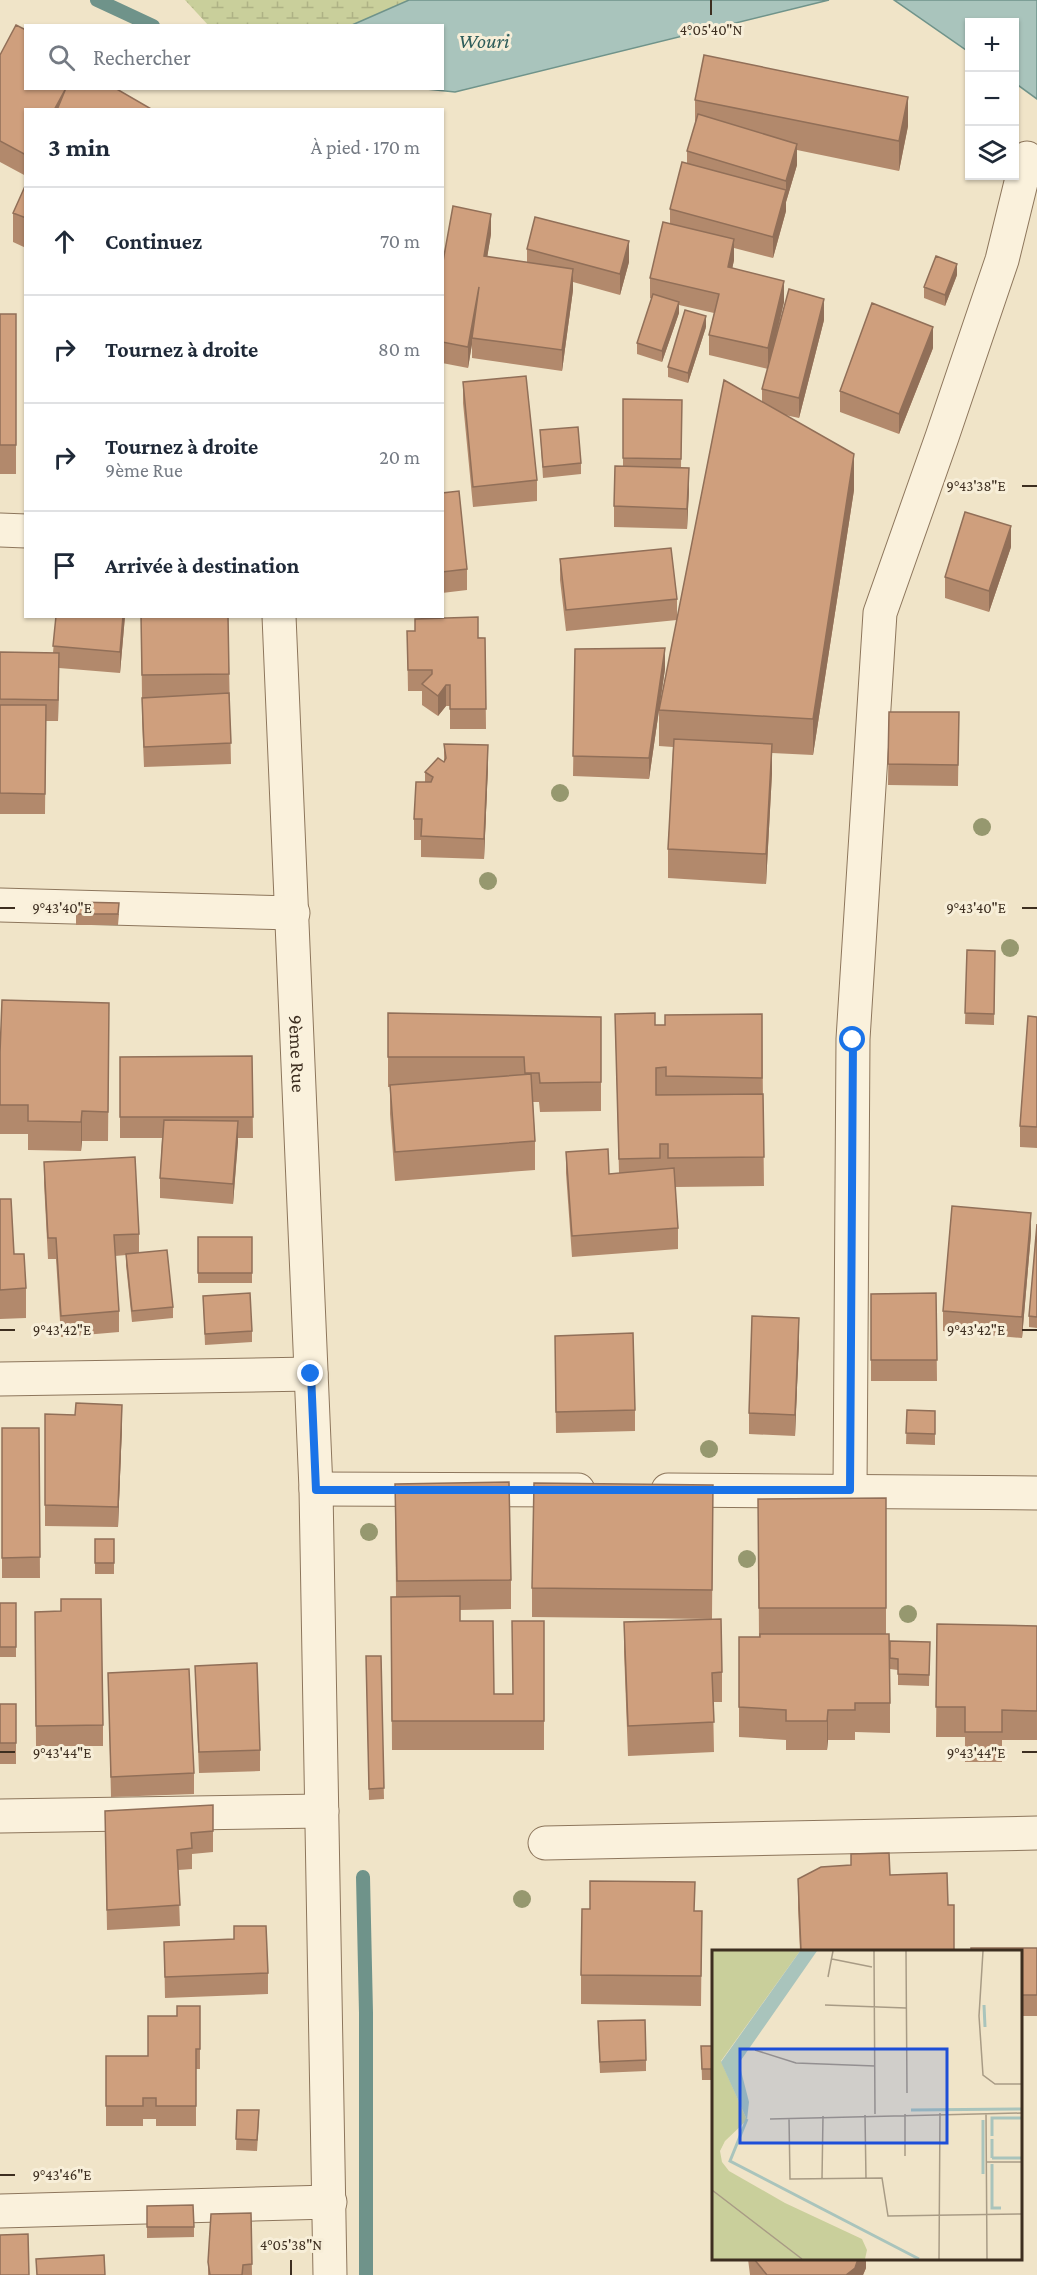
<!DOCTYPE html>
<html lang="fr">
<meta charset="utf-8">
<style>
body{margin:0;font-family:"Crimson Pro",serif;background:#f2f2f3;color:#1f2937}
.controls{position:absolute;right:18px;top:18px;display:grid;overflow:hidden;border-radius:0px;box-shadow:0 2px 4px #0004}
.controls button{width:54px;height:54px;display:grid;place-items:center;padding:0;border:0;border-bottom:2px solid #e0e1e3;background:#fff;color:#1f2937;font:30px sans-serif}
.stop{position:absolute;width:18px;height:18px;margin:-14px;border:4px solid #1a73e8;border-radius:50%;background:#fff}
.stop.end{background:#1a73e8;border-color:#fff;box-shadow:0 2px 6px #0008}
.list{margin:0;padding:0;list-style:none}
h2{display:flex;justify-content:space-between;align-items:center;height:78px;margin:0;padding:0 24px;font-size:26px}
h2 small{font-size:20px;font-weight:400;color:#747a83}
.list li{display:grid;grid-template-columns:39px 1fr auto;gap:18px;align-items:center;box-sizing:border-box;height:108px;padding:0 24px;border-top:2px solid #e0e1e3}
.list b{display:block;font-size:22px;white-space:nowrap}
.list p{margin:0;font-size:20px;white-space:nowrap;color:#747a83}
.list em{font-size:20px;font-style:normal;color:#747a83}
.icon{flex:none;width:33px;height:33px;fill:none;stroke:currentColor;stroke-width:2;stroke-linecap:round;stroke-linejoin:round}
.map{position:relative;flex:none;width:1037px;height:2275px;overflow:hidden}
.search{position:absolute;background:#fff;box-shadow:0 2px 4px #0004;left:24px;top:24px;width:420px;height:66px;display:flex;align-items:center;gap:15px;box-sizing:border-box;padding:0 21px;border-radius:0px;color:#747a83;font-size:22px}
.panel{position:absolute;background:#fff;box-shadow:0 2px 4px #0004;left:24px;top:108px;width:420px;height:510px;border-radius:0px}
.map>svg:first-child{display:block}
</style>
<div class="map">
<svg width="1037" height="2275" viewBox="0 0 1037 2275">
<defs>
<pattern id="wetland-marsh" width="20" height="14" patternUnits="userSpaceOnUse" patternTransform="scale(1.5)"><rect width="20" height="14" fill="#c9cf9b"/><path d="M1 5h8M5 5V1M11 12h8M15 12V8" fill="none" stroke="#aeb285"/></pattern>
</defs>
<rect width="100%" height="100%" fill="#f0e4c8"/>
<path fill="url(#wetland-marsh)" d="M185 0H409L352 25 209 26Z"/>
<path fill="#a9c4bc" stroke="#6f938a" stroke-width="1.5" d="M409 0H829L455 92 426 89 442 88V26L352 25Z
M894 0H1037V99L1015 83 1014 22H970L969 52Z"/>
<g fill="none" stroke-linecap="round" stroke-linejoin="round">
<path stroke="#6f938a" stroke-width="14" d="M97 0 153 26
M363 1877 366 2013V2275"/>
<defs>
<g id="minor">
<path d="M0 530 26 531"/>
<path id="s1" d="M279 616 316 1489 330 2275"/>
<path d="M0 905 293 913"/>
<path d="M0 1379 311 1374"/>
<path d="M316 1489 578 1490"/>
<path d="M668 1490 1037 1493"/>
<path d="M850 1490 853 1039 880 613 942 437 1002 260 1027 158"/>
<path d="M0 1816 322 1811"/>
<path d="M545 1843 1037 1833"/>
<path d="M0 2211 330 2202"/>
</g>
</defs>
<use href="#minor" stroke="#8d765c" stroke-width="35"/>
<use href="#minor" stroke="#faf1dc" stroke-width="33"/>
</g>
<g fill="#96986f">
<circle cx="560" cy="793" r="9"/>
<circle cx="982" cy="827" r="9"/>
<circle cx="488" cy="881" r="9"/>
<circle cx="1010" cy="948" r="9"/>
<circle cx="709" cy="1449" r="9"/>
<circle cx="369" cy="1532" r="9"/>
<circle cx="747" cy="1559" r="9"/>
<circle cx="908" cy="1614" r="9"/>
<circle cx="522" cy="1899" r="9"/>
</g>
<path fill="#b2896c" d="M0 55 26 110V176L0 162Z
M695 100 908 126 899 171 797 150V165L786 202V211L773 258 734 248V260L732 269 784 302 776 338 824 320 799 418 785 415 854 490 813 755 772 753V773L766 884 668 878V849L673 747 659 746V710L762 402V389L768 369 709 355V335L714 313 679 305V313L662 362 637 354V343L652 299 650 298V278L670 224V209L687 163V151L695 125Z
M26 184V248L13 242V213Z
M491 234 487 257 527 262V249L629 262 620 295 573 282V290L562 371 472 358V344L468 368 442 363V267Z
M957 275 945 306 924 298V287Z
M0 314H16V474H0Z
M706 327 688 383 668 377V367Z
M933 348 899 434 840 412V391Z
M463 382 537 480V501L473 507 463 403Z
M623 399 682 400 681 468 689 489 687 529 614 527V506L623 466Z
M540 430 581 463V474L543 478Z
M442 493 467 569V590L442 593Z
M1011 547 989 612 945 598V577Z
M560 559 677 599V620L566 631 560 580Z
M56 616H125L120 673 59 668 58 721H46L45 814H0V652L53 653Z
M141 616H228L231 764 144 767 142 719V698Z
M407 631 485 638 486 729H450V706H446L438 716 422 705V691H408Z
M575 649 665 669 649 779 573 776Z
M889 712H959L958 786 888 785Z
M444 744 488 766 484 859 421 857V840H414V819L425 782V772L444 762Z
M76 902 119 914 118 925H76Z
M967 950 995 951 994 1025 965 1024Z
M388 1013 601 1017V1111L540 1112 539 1102H533L535 1141V1170L395 1181 390 1114V1087H388Z
M615 1014 655 1025H665L762 1014 764 1186 675 1187 678 1228V1249L572 1257 566 1173V1152L609 1174 619 1173Z
M1037 1017V1148L1020 1147V1126Z
M109 1032 108 1141H82L81 1151 28 1150V1134H0V1053Z
M252 1056 253 1138H238L233 1204 160 1198V1178L162 1138H120V1057Z
M44 1162 139 1234V1253L173 1307V1318L132 1322 126 1265V1255L115 1256 119 1311V1332L61 1337 56 1259H48L44 1183Z
M0 1199 14 1254 26 1288V1318L0 1319Z
M1037 1224V1328L1029 1327V1316Z
M1031 1234 1022 1338 943 1331V1311Z
M198 1237H252V1283H198Z
M936 1293 937 1381H871V1294Z
M203 1296 252 1331V1342L205 1345Z
M799 1339 795 1436 749 1434V1413Z
M555 1356 635 1410V1431L556 1433Z
M907 1410 935 1411V1445L906 1444Z
M45 1414 122 1426 118 1527 45 1526Z
M2 1428H39L40 1578H2Z
M395 1484 511 1580V1609L460 1610V1621L494 1694H512L544 1621V1750H392L391 1597H396Z
M713 1485 712 1619 722 1672V1702H713L714 1752 628 1756 624 1651V1622L711 1619 532 1617V1588Z
M886 1498V1634L890 1653 930 1642 929 1686 898 1685V1670L890 1669V1733L855 1732V1740H828L827 1750H786V1740L739 1737V1637H759L758 1499Z
M95 1539H114V1574H95Z
M0 1603H16V1657H0Z
M35 1612 103 1725V1746H36Z
M937 1624 1037 1626V1740H1002V1762H965V1737H936Z
M366 1656H381L384 1799 369 1800Z
M195 1666 260 1750V1771L199 1773Z
M108 1673 194 1773V1794L111 1797Z
M0 1704H16V1764H0Z
M105 1811 213 1831V1852L192 1854V1869L178 1870 180 1926 107 1930Z
M890 1875 948 1905 954 1951H800L798 1908V1879Z
M590 1881 695 1911H702L701 2006 581 2004V1975L590 1909Z
M234 1939 268 1973V1994L165 1998 164 1942Z
M1037 1948V2016H1020V1951Z
M200 2006V2069H196V2126H156V2119H143V2126H106V2056H148L177 2016Z
M598 2032 646 2060V2071L600 2073Z
M701 2046H713V2080H702Z
M237 2110 259 2121 257 2151 236 2150Z
M147 2206 194 2227V2237L147 2238Z
M251 2213 252 2275H208V2262Z
M748 2259H866V2268L863 2275H750Z"/>
<path fill="#916f58" d="M66 88V110H54Z
M908 97V126L899 171V141Z
M797 144V165L786 202V211L773 258V237L786 190V181Z
M491 214V234L484 277V256Z
M734 239V260L728 288V267Z
M629 241V262L620 295V274Z
M957 264V275L945 306V295Z
M573 269V290L562 371V350Z
M784 281V302L768 369V348Z
M479 287 472 338V344L468 368V347Z
M824 299V320L799 418V398Z
M679 302V313L662 362V351Z
M706 316V327L688 383V373Z
M933 327V348L899 434V414Z
M854 454V490L813 755V719Z
M689 468V489L687 529V509Z
M1011 526V547L989 612V591Z
M123 616H125L120 673V652Z
M665 648V669L649 779V758Z
M59 653V674L58 721V700Z
M446 685V706L438 716V696Z
M772 744V773L766 884V854Z
M488 745V766L484 859V839Z
M82 1111V1141L81 1151V1122Z
M238 1121V1142L233 1204V1184Z
M1031 1213V1234L1022 1338V1317Z
M799 1318V1339L795 1436V1415Z
M122 1405V1426L118 1527V1507Z
M828 1710V1740L827 1750V1721Z
M858 2259H866V2268L863 2275H846Z"/>
<path fill="#cf9f7d" stroke="#916f58" stroke-width="1.5" d="M16 25 26 30V88H66L54 110H26V155L0 141V55Z
M704 55 908 97 899 141 695 100Z
M66 88H115L153 110H57Z
M698 114 797 144 786 181 687 151Z
M682 162 786 190 773 237 670 209Z
M26 184V218L13 213Z
M453 206 491 214 484 256 573 269 562 350 472 338 479 287 468 347 442 342V267Z
M535 217 629 241 620 274 527 249Z
M663 222 734 239 728 267 784 281 768 348 709 335 719 294 650 278Z
M936 256 957 264 945 295 924 287Z
M789 289 824 299 799 398 762 389Z
M653 294 679 302 662 351 637 343Z
M872 303 933 327 899 414 840 391Z
M685 310 706 316 688 373 668 367Z
M0 314H16V445H0Z
M526 376 537 480 473 487 463 382Z
M724 380 854 454 813 719 659 710Z
M623 399 682 400 681 459 623 458Z
M578 427 581 463 543 467 540 430Z
M615 466 689 468 687 509 614 506Z
M459 491 467 569 442 572V493Z
M965 512 1011 526 989 591 945 577Z
M671 548 677 599 566 610 560 559Z
M56 616H123L120 652 53 646Z
M141 616H228L229 674 142 675Z
M478 617V638H485L486 709H450V685H446L438 696 422 684 432 674V670H408L407 631H415V619Z
M665 648 649 758 573 756 575 649Z
M0 652 59 653 58 700 0 699Z
M229 693 231 743 144 747 142 698Z
M0 705H46L45 794 0 793Z
M889 712H959L958 765 888 764Z
M674 739 772 744 766 854 668 849Z
M444 744 488 745 484 839 421 836 422 819H414L416 782H431L433 777 425 772 438 758 444 762 446 758Z
M76 902 119 903 118 914H76Z
M967 950 995 951 994 1014 965 1013Z
M2 1000 109 1003 108 1112 82 1111 81 1122 28 1121V1105H0V1053Z
M388 1013 601 1017V1082L540 1083 539 1073H525L524 1057H388Z
M655 1013V1025H665V1015L762 1014V1078L666 1076V1067L656 1068V1095L763 1094 764 1157 668 1158V1144H660V1158L619 1159 615 1014Z
M1028 1016 1037 1017V1127L1020 1126Z
M252 1056 253 1117H120V1057Z
M531 1074 535 1141 395 1152 390 1085Z
M164 1120 238 1121 233 1184 160 1178Z
M608 1149 609 1174 674 1168 678 1228 572 1236 566 1152Z
M135 1157 139 1234 114 1235 119 1311 61 1316 56 1238H48L44 1162Z
M0 1199H11L14 1254H24L26 1288 0 1290Z
M952 1206 1031 1213 1022 1317 943 1311Z
M1037 1224V1317L1029 1316Z
M198 1237H252V1273H198Z
M167 1250 173 1307 132 1311 126 1254Z
M250 1293 252 1331 205 1334 203 1296Z
M936 1293 937 1360H871V1294Z
M752 1316 799 1318 795 1415 749 1413Z
M633 1333 635 1410 556 1412 555 1336Z
M76 1403 122 1405 118 1507 45 1505V1414L75 1415Z
M907 1410 935 1411V1434L906 1433Z
M2 1428H39L40 1557 2 1558Z
M509 1482 511 1580 397 1581 395 1484Z
M534 1483 713 1485 712 1590 532 1588Z
M886 1498V1608H759L758 1499Z
M95 1539H114V1563H95Z
M460 1596V1621H493L494 1694H513L512 1621H544V1721H392L391 1597Z
M61 1599H101L103 1725 36 1726 35 1612 61 1611Z
M0 1603H16V1647H0Z
M721 1619 722 1672 712 1673 714 1722 628 1726 624 1622Z
M937 1624 1037 1626V1711L1002 1710V1732H965V1707H936Z
M760 1634H889L890 1703H855V1710H828L827 1721H786V1710L739 1707V1637H760Z
M890 1641 930 1642 929 1675 898 1674V1659L890 1658Z
M366 1656H381L384 1788 369 1789Z
M257 1663 260 1750 199 1752 195 1666Z
M189 1669 194 1773 111 1777 108 1673Z
M0 1704H16V1743H0Z
M213 1805V1831L191 1833 192 1848 177 1850 180 1905 107 1910 105 1811Z
M889 1853 890 1875 947 1873 948 1905H954V1951H801L798 1879 821 1867 851 1865V1854Z
M590 1881 695 1882 694 1911H702L701 1976 581 1975 582 1909H590Z
M234 1926H266L268 1973 165 1977 164 1942 234 1939Z
M971 1948H1037V1995H1020V1951H971Z
M177 2006H200V2049H196V2106H156V2098H143V2106H106V2056H148V2016H177Z
M645 2020 646 2060 600 2062 598 2021Z
M701 2046H713V2069H702Z
M237 2110H259L257 2140 236 2139Z
M193 2205 194 2227H147V2206Z
M251 2213 252 2264 243 2265 242 2275H210L208 2262 211 2214Z
M28 2234 29 2275H0V2235Z
M104 2255 105 2275H37L36 2259Z
M754 2259H858L855 2268 846 2275H767Z"/>
<g fill="none" stroke-linecap="round" stroke-linejoin="round">
<path stroke="#1a73e8" stroke-width="8" d="M311 1374 316 1490H850L853 1040"/>
</g>
<path fill="none" stroke="#3d2e20" stroke-width="2" d="M711 0V15M1022 486H1037M0 908H15M1022 908H1037M0 1330H15M1022 1330H1037M0 1752H15M1022 1752H1037M0 2175H15M291 2260V2275"/>
<g text-anchor="middle" dominant-baseline="central" stroke-width="6" stroke-linejoin="round" paint-order="stroke">
<g font-size="20" fill="#3d2e20" stroke="#f7eed8">
<text stroke="none"><textPath href="#s1" startOffset="438">9ème Rue</textPath></text>
</g>
<g font-size="21" font-style="italic" fill="#2f5d5a" stroke="#f7eed8">
<text x="484" y="41">Wouri</text>
</g>
</g>
<g transform="translate(712 1950)">
<rect width="310" height="310" fill="#f0e4c8"/>
<path d="M0 1H88L9 111 35 170 13 191 8 201 10 212 17 221 73 253 150 289 155 300 153 309H0Z" fill="#c9cf9b"/>
<path d="M88 1H105L27 113 37 152 35 170 9 112Z" fill="#a9c4bc"/>
<path fill="none" stroke="#a9c4bc" stroke-width="3" d="M272 55 273 77M199 160 310 159M35 169 18 211 207 309M271 170V224M280 186V168H310M280 189V208M280 208H310M280 214V258H289"/>
<path fill="none" stroke="#a89b85" stroke-width="1.5" d="M162 1 163 164M194 1 195 143M271 1 267 66 271 125 283 134H310M120 9 160 17M116 27 121 1M113 55 194 58M43 100 84 113 163 116M274 163 275 309M193 164V206M153 165 154 229M77 168 78 229 170 228 176 266 310 264M58 169 310 163M275 212H310M110 229 111 166M0 240 90 309M227 309 228 163"/>
<path fill="#1d4ed8" fill-opacity="0.15" stroke="#1d4ed8" stroke-width="3" d="M28 99H235V193H28Z"/>
<rect width="310" height="310" fill="none" stroke="#3d2e20" stroke-width="3"/>
</g>
<g font-size="15" text-anchor="middle" fill="#3d2e20" stroke="#f7eed8" stroke-width="6" stroke-linejoin="round" paint-order="stroke">
<text x="711" y="35">4°05'40"N</text>
<text x="976" y="491">9°43'38"E</text>
<text x="976" y="913">9°43'40"E</text>
<text x="62" y="913">9°43'40"E</text>
<text x="62" y="1335">9°43'42"E</text>
<text x="976" y="1335">9°43'42"E</text>
<text x="62" y="1758">9°43'44"E</text>
<text x="976" y="1758">9°43'44"E</text>
<text x="62" y="2180">9°43'46"E</text>
<text x="291" y="2250">4°05'38"N</text>
</g>
</svg>
<div class="controls">
<button>+</button>
<button>−</button>
<button><svg class="icon" aria-label="layers" viewBox="0 0 24 24"><path d="M12 4l9 5-9 5-9-5zM3 14l9 5 9-5"/></svg></button>
</div>
<div class="stop" style="left:853px;top:1040px"></div>
<div class="stop end" style="left:311px;top:1374px"></div>
<div class="search"><svg class="icon" aria-label="search" viewBox="0 0 24 24"><circle cx="10" cy="10" r="6"/><path d="M15 15l6 6"/></svg>Rechercher</div>
<section class="panel">
<h2>3 min<small>À pied · 170 m</small></h2>
<ul class="list">
<li><svg class="icon" aria-label="ahead" viewBox="0 0 24 24"><path d="M12 20V5M6 11l6-6 6 6"/></svg><div><b>Continuez</b></div><em>70 m</em></li>
<li><svg class="icon" aria-label="right" viewBox="0 0 24 24"><path d="M7 20v-9h11M14 6l5 5-5 5"/></svg><div><b>Tournez à droite</b></div><em>80 m</em></li>
<li><svg class="icon" aria-label="right" viewBox="0 0 24 24"><path d="M7 20v-9h11M14 6l5 5-5 5"/></svg><div><b>Tournez à droite</b><p>9ème Rue</p></div><em>20 m</em></li>
<li><svg class="icon" aria-label="arrive" viewBox="0 0 24 24"><path d="M6 21V4h12l-3 4 3 4H6"/></svg><div><b>Arrivée à destination</b></div></li>
</ul>
</section>
</div>
